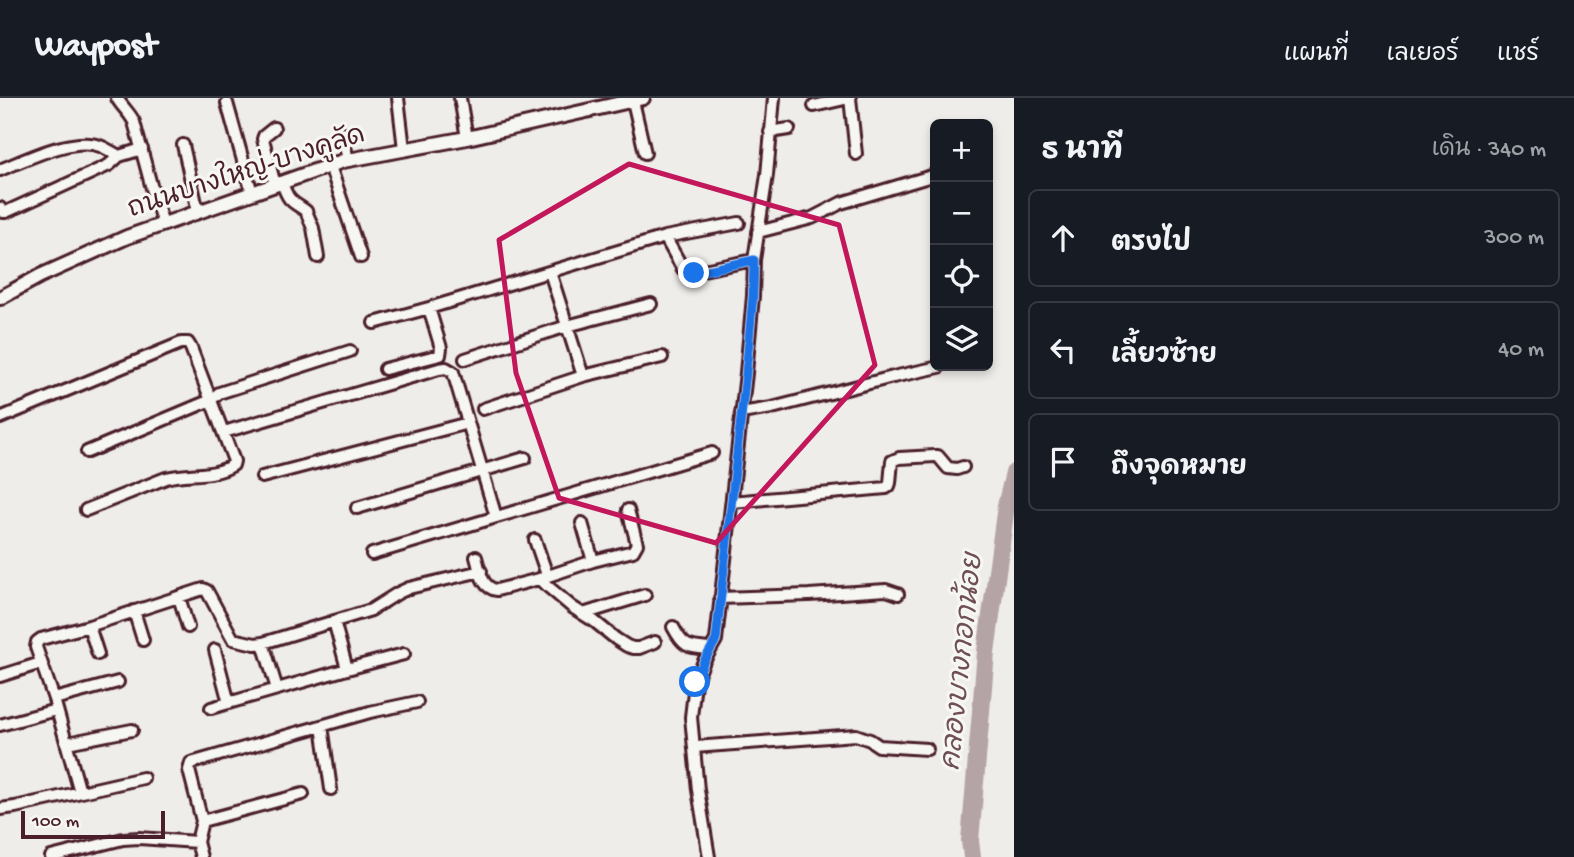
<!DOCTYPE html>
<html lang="th">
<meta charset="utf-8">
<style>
body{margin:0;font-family:"Gochi Hand","Playpen Sans Thai",sans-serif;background:#242831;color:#f1f3f6}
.controls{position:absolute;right:21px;top:21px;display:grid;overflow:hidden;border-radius:10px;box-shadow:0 4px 10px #0003}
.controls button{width:63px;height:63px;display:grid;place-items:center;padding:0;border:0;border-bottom:2px solid #363941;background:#171b24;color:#f1f3f6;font:35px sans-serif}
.scale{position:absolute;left:21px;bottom:18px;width:144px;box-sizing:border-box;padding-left:7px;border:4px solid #4a1f2b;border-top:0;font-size:19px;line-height:24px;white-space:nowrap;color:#4a1f2b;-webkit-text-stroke:5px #f6f6f2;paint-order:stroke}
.stop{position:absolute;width:21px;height:21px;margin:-16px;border:5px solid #1a73e8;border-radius:50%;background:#fff}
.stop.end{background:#1a73e8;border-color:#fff;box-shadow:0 2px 7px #0008}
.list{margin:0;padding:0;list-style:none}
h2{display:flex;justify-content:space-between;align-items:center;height:91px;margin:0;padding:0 28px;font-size:30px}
h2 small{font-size:23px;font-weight:400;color:#9ea1a6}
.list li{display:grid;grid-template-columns:46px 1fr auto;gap:21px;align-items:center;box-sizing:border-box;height:98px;margin:0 14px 14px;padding:0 14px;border:2px solid #363941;border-radius:10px}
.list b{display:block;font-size:26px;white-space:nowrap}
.list em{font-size:23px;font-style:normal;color:#9ea1a6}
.icon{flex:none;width:38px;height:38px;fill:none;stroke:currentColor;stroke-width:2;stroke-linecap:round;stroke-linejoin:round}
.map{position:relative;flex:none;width:1014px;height:759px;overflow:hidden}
header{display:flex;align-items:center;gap:42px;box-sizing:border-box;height:98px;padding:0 35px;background:#171b24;border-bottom:2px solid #363941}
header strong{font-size:33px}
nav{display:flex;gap:38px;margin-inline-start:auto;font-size:24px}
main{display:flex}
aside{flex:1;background:#171b24}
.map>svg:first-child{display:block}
</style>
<header>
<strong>Waypost</strong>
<nav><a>แผนที่</a><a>เลเยอร์</a><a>แชร์</a></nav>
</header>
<main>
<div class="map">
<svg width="1014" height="759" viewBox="0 0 1014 759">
<rect width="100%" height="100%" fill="#efedea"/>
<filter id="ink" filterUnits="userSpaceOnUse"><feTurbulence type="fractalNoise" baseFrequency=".0143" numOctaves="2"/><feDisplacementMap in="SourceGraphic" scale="14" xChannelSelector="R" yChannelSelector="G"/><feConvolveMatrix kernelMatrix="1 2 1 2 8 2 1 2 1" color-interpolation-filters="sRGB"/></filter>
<g filter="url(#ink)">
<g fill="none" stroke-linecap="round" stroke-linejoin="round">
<path stroke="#b4a4a5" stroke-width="18" d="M972 759 970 743 986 554 1006 408 1014 375"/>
<defs>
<path id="minor" d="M117 0C122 9 130 15 134 24L151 87 163 126
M398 0 404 51
M460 0 467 40
M850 0 856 56
M633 3 645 55
M227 5 252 95
M814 8 849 0
M274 30 264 38 263 41 275 87
M770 34 789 31
M342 35 348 62
M183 47 198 114
M330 68 361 159
M0 72C25 62 73 38 100 48 106 50 113 55 119 58
M282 85C289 104 290 102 306 113L313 130 318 159
M0 110 3 114H6L109 67 119 58 142 51
M758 134 812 120 841 105 935 77
M665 139 739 125
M550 174 583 278
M374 225 429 210 665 139 683 171 688 175 754 162
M465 261 567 228 651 206
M385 271 440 257 441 250 429 210
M483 311 583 278 662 259
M741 315 772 310 893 279 939 269
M0 320 181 245H188L191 250 234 363 233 367C212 380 188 374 166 380L86 412
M224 334 439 271 446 270 453 274 496 419
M87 354 211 302 219 295 350 253
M262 379 468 325
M732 404 886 390 889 388 890 385 892 363 899 360 935 358H938L948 370 957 371 963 369
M357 410 525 360
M582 425 593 463
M535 442 547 477
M372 456 712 355
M476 459C480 472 481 490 497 492L539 481 572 509 594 523 616 541 627 548 633 550H639L655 544
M539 481 593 463 633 453 637 446 628 412
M179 499 188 529
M720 500 809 497 886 492 898 496
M134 513 143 542
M583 516 645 497
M334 523 347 571
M89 528 98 556
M673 529C684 550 688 549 710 551
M263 545 277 591
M215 552 229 605
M0 578 41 565
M54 601 118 584
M211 610 347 571 404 556
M0 627 56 612
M322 628 331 691
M67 645 132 632
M694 649 856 637 870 642 879 648 927 651
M80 694 54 601 36 549 37 544 41 541 89 528 203 491 207 493 233 541 255 546 263 545 371 512 398 495 409 490 481 473
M0 711 15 709 143 680
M202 723 303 696
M51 759 123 741 139 740 197 744
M201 759 197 744 202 723 189 672 191 665 370 614 417 604
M709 759 698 692 691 619 695 585 704 563 716 542 746 275 753 198 754 162 767 77 774 0"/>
<path id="tertiary" d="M0 200 40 178 127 139 343 63 467 40 643 0"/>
</defs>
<use href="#minor" stroke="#4a1f2b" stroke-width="16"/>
<use href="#tertiary" stroke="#4a1f2b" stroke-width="18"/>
<use href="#minor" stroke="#f6f6f2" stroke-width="10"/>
<use href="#tertiary" stroke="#f6f6f2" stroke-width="12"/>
</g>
</g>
<g fill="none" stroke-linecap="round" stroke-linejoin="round" filter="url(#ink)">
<path stroke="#1a73e8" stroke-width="9" d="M694 175 754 162 753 198 746 275 716 542 704 563 695 584"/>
</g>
<path fill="none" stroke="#c2185b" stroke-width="5" stroke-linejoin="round" d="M629 66 839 127 875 267 716 445 559 400 516 275 499 142Z"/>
<g text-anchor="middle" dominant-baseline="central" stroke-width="6" stroke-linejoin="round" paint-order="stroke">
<g font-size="26" fill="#4a1f2b" stroke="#f6f6f2">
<text transform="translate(247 76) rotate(-18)">ถนนบางใหญ่-บางคูลัด</text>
</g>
<g font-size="28" font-style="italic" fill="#6f4e56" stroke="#f6f6f2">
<text transform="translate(964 564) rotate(-84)">คลองบางกอกน้อย</text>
</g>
</g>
</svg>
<div class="controls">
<button>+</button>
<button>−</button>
<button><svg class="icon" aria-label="locate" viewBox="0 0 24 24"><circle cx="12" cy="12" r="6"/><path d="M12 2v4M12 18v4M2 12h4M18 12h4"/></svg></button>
<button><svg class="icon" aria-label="layers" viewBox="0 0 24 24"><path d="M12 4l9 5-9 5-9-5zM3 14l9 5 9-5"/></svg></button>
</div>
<div class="scale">100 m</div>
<div class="stop" style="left:695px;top:584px"></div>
<div class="stop end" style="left:694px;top:175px"></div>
</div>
<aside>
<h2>5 นาที<small>เดิน · 340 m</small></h2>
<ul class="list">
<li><svg class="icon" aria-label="ahead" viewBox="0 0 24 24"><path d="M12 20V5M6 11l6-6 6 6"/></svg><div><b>ตรงไป</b></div><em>300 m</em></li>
<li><svg class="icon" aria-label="left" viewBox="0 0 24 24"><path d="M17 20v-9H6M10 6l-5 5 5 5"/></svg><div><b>เลี้ยวซ้าย</b></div><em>40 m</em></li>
<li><svg class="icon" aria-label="arrive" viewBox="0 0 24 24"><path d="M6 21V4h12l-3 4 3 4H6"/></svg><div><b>ถึงจุดหมาย</b></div></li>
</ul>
</aside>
</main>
